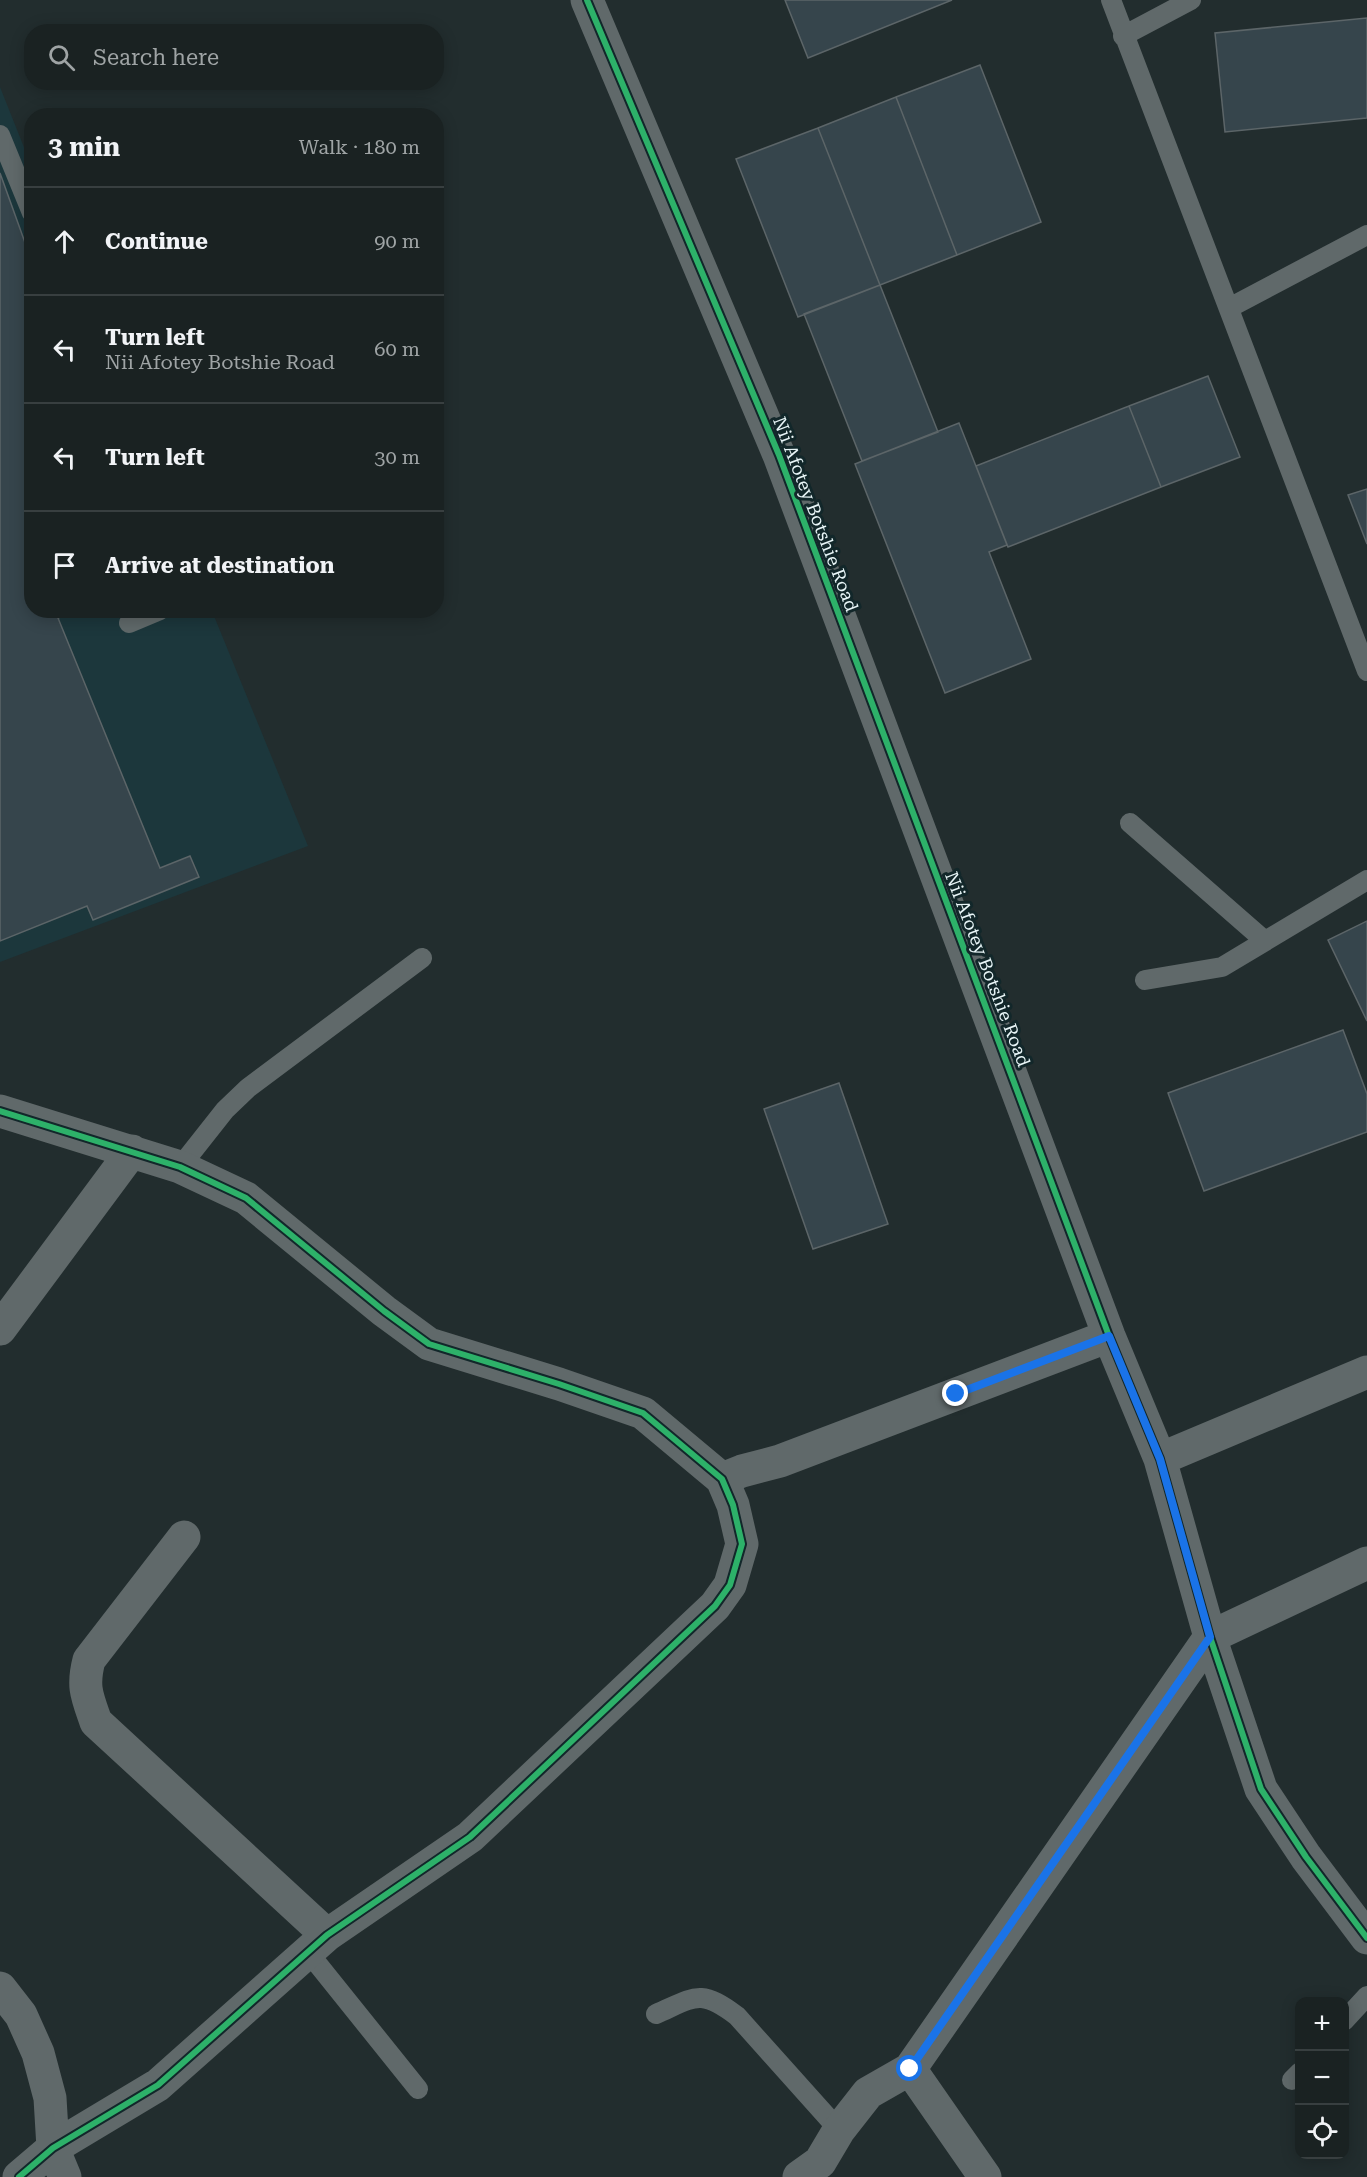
<!DOCTYPE html>
<meta charset="utf-8">
<style>
body{margin:0;font-family:"Roboto Serif",serif;background:#232a2a;color:#f1f3f6}
.controls{position:absolute;right:18px;bottom:18px;display:grid;overflow:hidden;border-radius:12px;box-shadow:0 3px 15px #0003}
.controls button{width:54px;height:54px;display:grid;place-items:center;padding:0;border:0;border-bottom:2px solid #383f40;background:#1a2222;color:#f1f3f6;font:30px sans-serif}
.stop{position:absolute;width:18px;height:18px;margin:-14px;border:4px solid #1a73e8;border-radius:50%;background:#fff}
.stop.end{background:#1a73e8;border-color:#fff;box-shadow:0 2px 6px #0008}
.list{margin:0;padding:0;list-style:none}
h2{display:flex;justify-content:space-between;align-items:center;height:78px;margin:0;padding:0 24px;font-size:26px}
h2 small{font-size:20px;font-weight:400;color:#9fa4a5}
.list li{display:grid;grid-template-columns:39px 1fr auto;gap:18px;align-items:center;box-sizing:border-box;height:108px;padding:0 24px;border-top:2px solid #383f40}
.list b{display:block;font-size:22px;white-space:nowrap}
.list p{margin:0;font-size:20px;white-space:nowrap;color:#9fa4a5}
.list em{font-size:20px;font-style:normal;color:#9fa4a5}
.icon{flex:none;width:33px;height:33px;fill:none;stroke:currentColor;stroke-width:2;stroke-linecap:round;stroke-linejoin:round}
.map{position:relative;flex:none;width:1367px;height:2177px;overflow:hidden}
.search{position:absolute;background:#1a2222;box-shadow:0 3px 15px #0003;left:24px;top:24px;width:420px;height:66px;display:flex;align-items:center;gap:15px;box-sizing:border-box;padding:0 21px;border-radius:24px;color:#9fa4a5;font-size:22px}
.panel{position:absolute;background:#1a2222;box-shadow:0 3px 15px #0003;left:24px;top:108px;width:420px;height:510px;border-radius:24px}
.map>svg:first-child{display:block}
</style>
<div class="map">
<svg width="1367" height="2177" viewBox="0 0 1367 2177">
<rect width="100%" height="100%" fill="#222d2e"/>
<path fill="#1c373c" d="M0 87 31 165 32 610 212 611 308 846 0 962Z"/>
<path fill="#36454c" stroke="#5c6568" stroke-width="1.5" d="M785 0H952L808 58Z
M1367 18V118L1225 132 1215 33Z
M980 65 1041 222 957 255 896 97Z
M896 97 957 255 880 285 818 128Z
M818 128 880 285 798 317 736 159Z
M0 173 32 262V610H78L58 618 160 868 190 856 199 877 93 920 87 906 0 941Z
M880 285 938 432 862 461 804 314Z
M1208 376 1240 457 1161 487 1129 406Z
M1129 406 1161 487 1008 547 976 466Z
M959 423 1007 545 989 552 1031 659 945 693 855 464Z
M1367 489V544L1348 495Z
M1367 921V1021L1328 940Z
M1343 1030 1367 1094V1132L1204 1191 1168 1093Z
M839 1083 888 1224 813 1249 764 1109Z"/>
<g fill="none" stroke-linecap="round" stroke-linejoin="round">
<path stroke="#60696a" stroke-width="20" d="M1111 0 1367 671
M1123 36 1191 0
M0 135 32 213
M1229 308 1367 235
M129 623 160 610
M1130 823 1265 941
M1145 980 1222 967 1367 880
M180 1167 225 1110 248 1088 422 958
M308 1952 418 2089
M656 2014C695 1997 700 1988 737 2016L839 2130
M1344 2021 1367 1996
M1292 2080 1300 2072"/>
<path stroke="#60696a" stroke-width="33" d="M587 0 779 455 1109 1336 1160 1459 1210 1637 1261 1789 1306 1857 1367 1938
M0 1111 180 1167 246 1198 384 1311 429 1344 559 1384 643 1413 722 1479 733 1505 742 1544 730 1585 715 1606 470 1837 327 1935 158 2085 53 2148 19 2177
M0 1329 132 1151
M1160 1459 1367 1372
M722 1479 742 1471 780 1461 1109 1336
M184 1537 89 1660C82 1687 87 1696 96 1722L327 1935
M0 1988 21 2015 38 2053 50 2098 53 2148 65 2177
M910 2069 985 2177
M799 2177 820 2162 839 2130 868 2093 910 2069 1210 1637 1367 1563"/>
<defs>
<path id="cycleway" d="M587 0 779 455 1109 1336 1160 1459 1210 1637 1261 1789 1306 1857 1367 1938
M0 1111 180 1167 246 1198 384 1311 429 1344 559 1384 643 1413 722 1479 733 1505 742 1544 730 1585 715 1606 470 1837 327 1935 158 2085 53 2148 19 2177"/>
</defs>
<use href="#cycleway" stroke="#12272a" stroke-width="10"/>
<use href="#cycleway" stroke="#2db169" stroke-width="6"/>
</g>
<g fill="none" stroke-linecap="round" stroke-linejoin="round">
<path stroke="#1a73e8" stroke-width="8" d="M910 2069 1210 1637 1160 1459 1109 1336 956 1394"/>
</g>
<g text-anchor="middle" dominant-baseline="central" stroke-width="6" stroke-linejoin="round" paint-order="stroke">
<g font-size="18" fill="#e8f5f7" stroke="#12272a">
<text transform="translate(816 514) rotate(69)">Nii Afotey Botshie Road</text>
<text transform="translate(988 969) rotate(69)">Nii Afotey Botshie Road</text>
</g>
</g>
</svg>
<div class="controls">
<button>+</button>
<button>−</button>
<button><svg class="icon" aria-label="locate" viewBox="0 0 24 24"><circle cx="12" cy="12" r="6"/><path d="M12 2v4M12 18v4M2 12h4M18 12h4"/></svg></button>
</div>
<div class="stop" style="left:910px;top:2069px"></div>
<div class="stop end" style="left:956px;top:1394px"></div>
<div class="search"><svg class="icon" aria-label="search" viewBox="0 0 24 24"><circle cx="10" cy="10" r="6"/><path d="M15 15l6 6"/></svg>Search here</div>
<section class="panel">
<h2>3 min<small>Walk · 180 m</small></h2>
<ul class="list">
<li><svg class="icon" aria-label="ahead" viewBox="0 0 24 24"><path d="M12 20V5M6 11l6-6 6 6"/></svg><div><b>Continue</b></div><em>90 m</em></li>
<li><svg class="icon" aria-label="left" viewBox="0 0 24 24"><path d="M17 20v-9H6M10 6l-5 5 5 5"/></svg><div><b>Turn left</b><p>Nii Afotey Botshie Road</p></div><em>60 m</em></li>
<li><svg class="icon" aria-label="left" viewBox="0 0 24 24"><path d="M17 20v-9H6M10 6l-5 5 5 5"/></svg><div><b>Turn left</b></div><em>30 m</em></li>
<li><svg class="icon" aria-label="arrive" viewBox="0 0 24 24"><path d="M6 21V4h12l-3 4 3 4H6"/></svg><div><b>Arrive at destination</b></div></li>
</ul>
</section>
</div>
